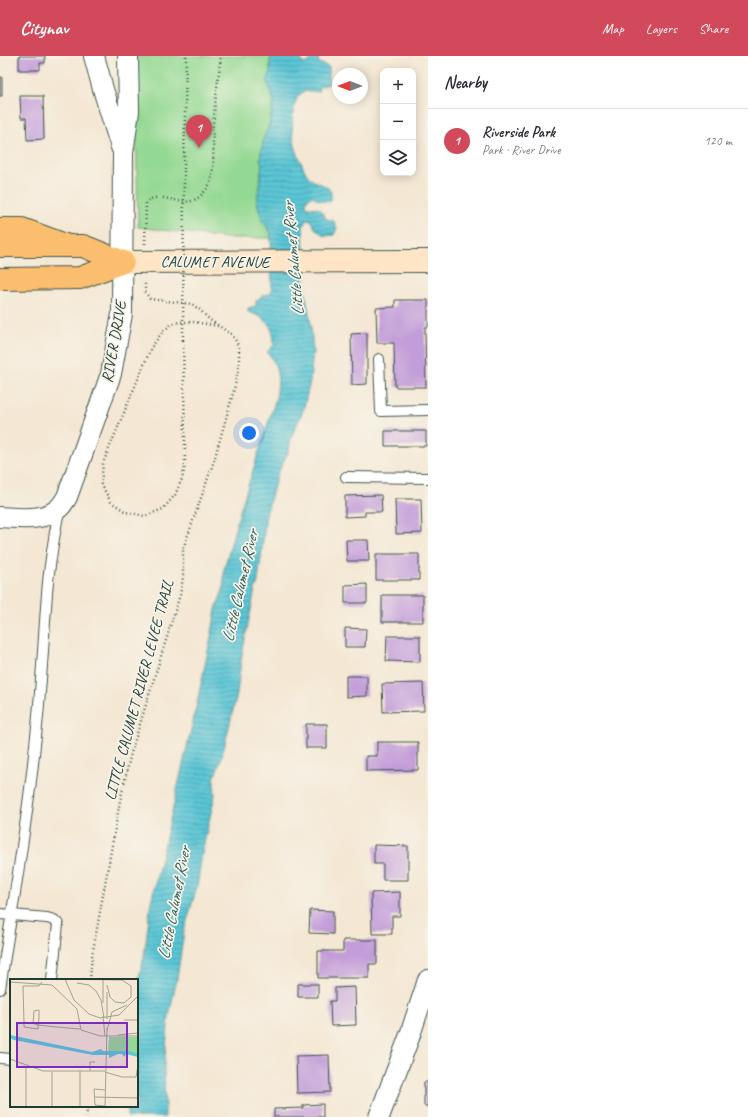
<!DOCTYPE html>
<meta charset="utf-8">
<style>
body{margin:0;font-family:Caveat,sans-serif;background:#f2f2f3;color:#2b2b33}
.controls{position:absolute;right:12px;top:12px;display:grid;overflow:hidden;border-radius:8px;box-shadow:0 2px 10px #0003}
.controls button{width:36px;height:36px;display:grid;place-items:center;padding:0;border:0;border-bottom:1px solid #e1e1e2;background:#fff;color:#2b2b33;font:20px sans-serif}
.compass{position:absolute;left:332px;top:12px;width:36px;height:36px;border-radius:50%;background:#fff;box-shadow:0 2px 10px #0003;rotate:270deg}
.you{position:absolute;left:249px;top:377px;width:14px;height:14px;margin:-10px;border:3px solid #fff;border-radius:50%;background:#1a73e8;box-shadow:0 0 0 6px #1a73e833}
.badge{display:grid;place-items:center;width:26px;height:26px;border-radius:50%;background:#d1495b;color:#fff;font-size:13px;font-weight:700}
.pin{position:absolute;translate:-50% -33px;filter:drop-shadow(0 1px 2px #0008)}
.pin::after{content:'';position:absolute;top:21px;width:14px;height:12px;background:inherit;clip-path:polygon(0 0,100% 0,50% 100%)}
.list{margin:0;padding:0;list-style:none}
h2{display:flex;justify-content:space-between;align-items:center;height:52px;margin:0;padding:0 16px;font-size:17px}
h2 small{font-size:13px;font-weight:400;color:#7c7c81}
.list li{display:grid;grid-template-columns:26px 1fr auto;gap:12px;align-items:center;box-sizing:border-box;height:64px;padding:0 16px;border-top:1px solid #e1e1e2}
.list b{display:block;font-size:15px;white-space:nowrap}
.list p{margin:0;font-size:13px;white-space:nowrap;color:#7c7c81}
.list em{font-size:13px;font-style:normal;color:#7c7c81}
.icon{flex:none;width:22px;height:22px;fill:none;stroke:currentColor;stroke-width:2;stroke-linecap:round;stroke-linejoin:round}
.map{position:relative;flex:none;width:428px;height:1061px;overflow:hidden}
header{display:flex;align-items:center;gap:24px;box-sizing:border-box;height:56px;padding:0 20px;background:#d1495b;color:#fff}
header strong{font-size:19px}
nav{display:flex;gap:22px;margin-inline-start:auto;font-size:14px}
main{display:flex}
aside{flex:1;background:#fff}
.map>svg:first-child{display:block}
</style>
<header>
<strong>Citynav</strong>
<nav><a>Map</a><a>Layers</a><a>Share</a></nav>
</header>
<main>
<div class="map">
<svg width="428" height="1061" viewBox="0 0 428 1061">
<defs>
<pattern id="water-rules" width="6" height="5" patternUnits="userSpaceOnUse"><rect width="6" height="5" fill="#5bc6d6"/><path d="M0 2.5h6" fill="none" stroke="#4ba2ae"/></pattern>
</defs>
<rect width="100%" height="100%" fill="#f7f3e8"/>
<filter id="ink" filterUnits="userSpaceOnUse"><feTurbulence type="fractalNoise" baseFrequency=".025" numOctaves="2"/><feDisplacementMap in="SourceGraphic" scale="8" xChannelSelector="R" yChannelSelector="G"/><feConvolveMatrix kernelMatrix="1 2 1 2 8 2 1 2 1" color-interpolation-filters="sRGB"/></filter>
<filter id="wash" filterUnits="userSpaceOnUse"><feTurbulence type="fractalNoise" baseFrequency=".012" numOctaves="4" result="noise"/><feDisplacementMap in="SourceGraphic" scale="16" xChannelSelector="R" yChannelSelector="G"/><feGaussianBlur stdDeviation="0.9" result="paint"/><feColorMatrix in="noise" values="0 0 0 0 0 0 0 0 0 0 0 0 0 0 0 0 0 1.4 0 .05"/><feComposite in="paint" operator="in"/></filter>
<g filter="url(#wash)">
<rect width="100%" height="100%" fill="#f4e7d3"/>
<path fill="#94d993" stroke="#5a8b64" d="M135 0H271L270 6V17L268 25 274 45 269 70 264 81 260 102 262 108 257 146 262 164 271 177V182H226L138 171Z"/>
<path fill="url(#water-rules)" stroke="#3d8285" d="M271 0H302L301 4 303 8 307 7 311 3 318 1 319 7 329 11V28L319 31 318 36C314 35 308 34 303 36 291 42 291 73 294 85 296 95 301 107 306 117 308 120 311 124 314 125 324 130 335 131 330 146 323 145 318 145 313 140L308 142 306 147 307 151C319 152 321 151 326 163L333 164 337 172 334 179 324 180 314 171 310 163 306 164 303 170 305 233 311 269 313 296 310 326 303 355 291 381 289 394 277 419 266 459 258 526 255 533 241 604 237 638 222 700 214 723 215 739 203 792 197 831 184 875 177 922 169 960 164 1012 165 1061H127L128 1050H137V930L144 900 151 846 194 661 213 571 216 553 223 534 224 522V513L240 455 276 342C279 325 279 309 267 296L274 289C274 270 266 261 248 256V252L256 250V245L262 240 271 237 272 232 271 177 262 164 257 146 262 108 260 102 264 81 269 70 274 45 267 25 270 17V6Z"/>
<g id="blocks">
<path fill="#c39dd9" d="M19 0H45V7H40V14H19Z
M0 21H2V40H0Z
M20 40H43L44 83 27 84 26 62H21Z
M395 244H428V271H425L426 331H395L394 287H377L376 252 395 251Z
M367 277V328L352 329 351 278Z
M385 375H426V390H385Z
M381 439 382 456H365V460L345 461V440Z
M395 443H421L422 477 396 478Z
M346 484H368L369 505H347Z
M376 498H419V524H376Z
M367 528V547H345V529Z
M382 539H423V566H382Z
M345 572 366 573 365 591H345Z
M387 580H420V606L386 605Z
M346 620H367V640L346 641Z
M423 627 424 655 383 656 382 628Z
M306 668H327V692H306Z
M377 686H418V714L366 715V700H377Z
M374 789 408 790V824H383V808H374Z
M400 836V860H392V878H372L371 837Z
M310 854 333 855V878L309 877Z
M343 884H377V908H369V922H318V895H343Z
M298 928H318V941H298Z
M355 931 356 969 331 970 330 945H335V932Z
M329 999 330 1036 297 1037 296 1000Z
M424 1026H428V1050H424Z
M323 1048V1061H274V1053L303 1052V1049Z"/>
</g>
</g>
<g filter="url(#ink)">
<use href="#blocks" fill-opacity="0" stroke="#3f564c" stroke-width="1"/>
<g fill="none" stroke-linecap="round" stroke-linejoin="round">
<defs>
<path id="service" d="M379 303 381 355 428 354
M346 421 428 422
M0 858 47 862 54 864 58 868 52 924
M0 933C12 852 27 771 35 689 41 639 43 588 47 538 49 509 54 481 59 454
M0 1002 11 1003"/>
<path id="minor" d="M94 0 103 33 121 91
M0 461C19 462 46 466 60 451 63 448 65 444 67 441L111 318 122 258 123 97 129 55 128 0
M379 1061 410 979 428 924"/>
<path id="secondary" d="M123 206 428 205"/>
<path id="primary" d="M0 190H83L123 206
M0 223 80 222 123 206"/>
<path id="motorway" d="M0 173H22L68 190"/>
</defs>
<use href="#service" stroke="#3f564c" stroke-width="12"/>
<use href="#minor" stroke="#3f564c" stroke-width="22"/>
<use href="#secondary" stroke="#3f564c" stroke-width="24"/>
<use href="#primary" stroke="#3f564c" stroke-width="24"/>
<use href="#motorway" stroke="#3f564c" stroke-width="24"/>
<path stroke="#3f564c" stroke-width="2.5" stroke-dasharray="1 3" stroke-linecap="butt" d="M184 113 186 0
M145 188 146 146C160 134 183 152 196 143 201 141 208 132 210 127 216 109 212 88 213 70 215 46 218 23 221 0
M183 284 185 386V410L182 423 175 439 163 453 145 460 126 456 111 446 101 428 103 407 151 292 163 275 172 268 179 266H194L218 270
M90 924 92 900 120 745 131 697 180 539 183 522V493L213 408 234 334 239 309V291L236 285 231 278 210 264 200 254 192 248 150 243 145 236V225
M86 1061 88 1050"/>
<use href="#service" stroke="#fff" stroke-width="10"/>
<use href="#minor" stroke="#fff" stroke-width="20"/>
<use href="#secondary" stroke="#fde5c5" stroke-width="22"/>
<use href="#primary" stroke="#fbbe6e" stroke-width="22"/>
<use href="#motorway" stroke="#fbbe6e" stroke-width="22"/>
<path stroke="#3f564c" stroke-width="2.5" stroke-dasharray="1 3" stroke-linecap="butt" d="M183 284 184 113"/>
</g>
</g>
<g text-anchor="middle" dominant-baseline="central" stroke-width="3.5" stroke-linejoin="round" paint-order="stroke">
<g font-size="16" fill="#1f3d34" stroke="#f7f3e8">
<text x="215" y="206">CALUMET AVENUE</text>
<text transform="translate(114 286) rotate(-80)">RIVER DRIVE</text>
<text transform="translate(139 634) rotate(-75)">LITTLE CALUMET RIVER LEVEE TRAIL</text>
</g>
<g font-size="17" font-style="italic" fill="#2e5f5c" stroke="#f7f3e8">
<text transform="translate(293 203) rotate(-95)">Little Calumet River</text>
<text transform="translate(240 530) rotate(-77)">Little Calumet River</text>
<text transform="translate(174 847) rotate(-79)">Little Calumet River</text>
</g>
</g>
<g transform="translate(10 923)">
<rect width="128" height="128" fill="#f4e7d3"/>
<path d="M99 58H128V75L98 72Z" fill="#94d993"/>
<path d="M0 56 82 73 91 70 93 72H119L128 75V78L116 75 114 78 112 75H108L99 79V76H83L4 61 0 59Z" fill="#5bc6d6"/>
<path fill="none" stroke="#9fa393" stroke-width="1" d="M40 0 112 1 121 7V18L114 24 105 23 100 18 97 6M55 0 64 21 79 35 90 39 109 36 128 17M93 0V24M0 3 42 6 67 30 71 51 90 57H128M67 4 79 6 86 12 91 21 94 39M13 7 14 44M13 7H29L32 3M97 13V40M93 37 95 57M114 41H128M23 45 24 32 29 31V39L28 46V50L14 48V43L25 45 28 46 46 48 70 50M97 51 102 33 117 26M108 56 128 54M0 80 33 92H95M16 87V128M70 92V128M80 92V83H85M42 93V128M95 93 112 98H126L128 86M95 111 84 110 85 126 95 127M84 118 128 119M95 128 97 49"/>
<path fill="#7b2cbf" fill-opacity="0.15" stroke="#7b2cbf" stroke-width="2" d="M7 44H117V88H7Z"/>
<rect width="128" height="128" fill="none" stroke="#1f3d34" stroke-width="2"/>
</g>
</svg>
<div class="controls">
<button>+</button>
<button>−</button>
<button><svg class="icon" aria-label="layers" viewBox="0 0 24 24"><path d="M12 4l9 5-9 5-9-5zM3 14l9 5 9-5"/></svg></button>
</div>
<svg class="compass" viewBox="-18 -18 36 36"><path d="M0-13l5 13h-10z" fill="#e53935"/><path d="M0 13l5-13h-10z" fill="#7c7c81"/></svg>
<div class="you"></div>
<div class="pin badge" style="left:199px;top:92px">1</div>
</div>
<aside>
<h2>Nearby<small></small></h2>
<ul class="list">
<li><span class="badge">1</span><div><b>Riverside Park</b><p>Park · River Drive</p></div><em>120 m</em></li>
</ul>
</aside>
</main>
